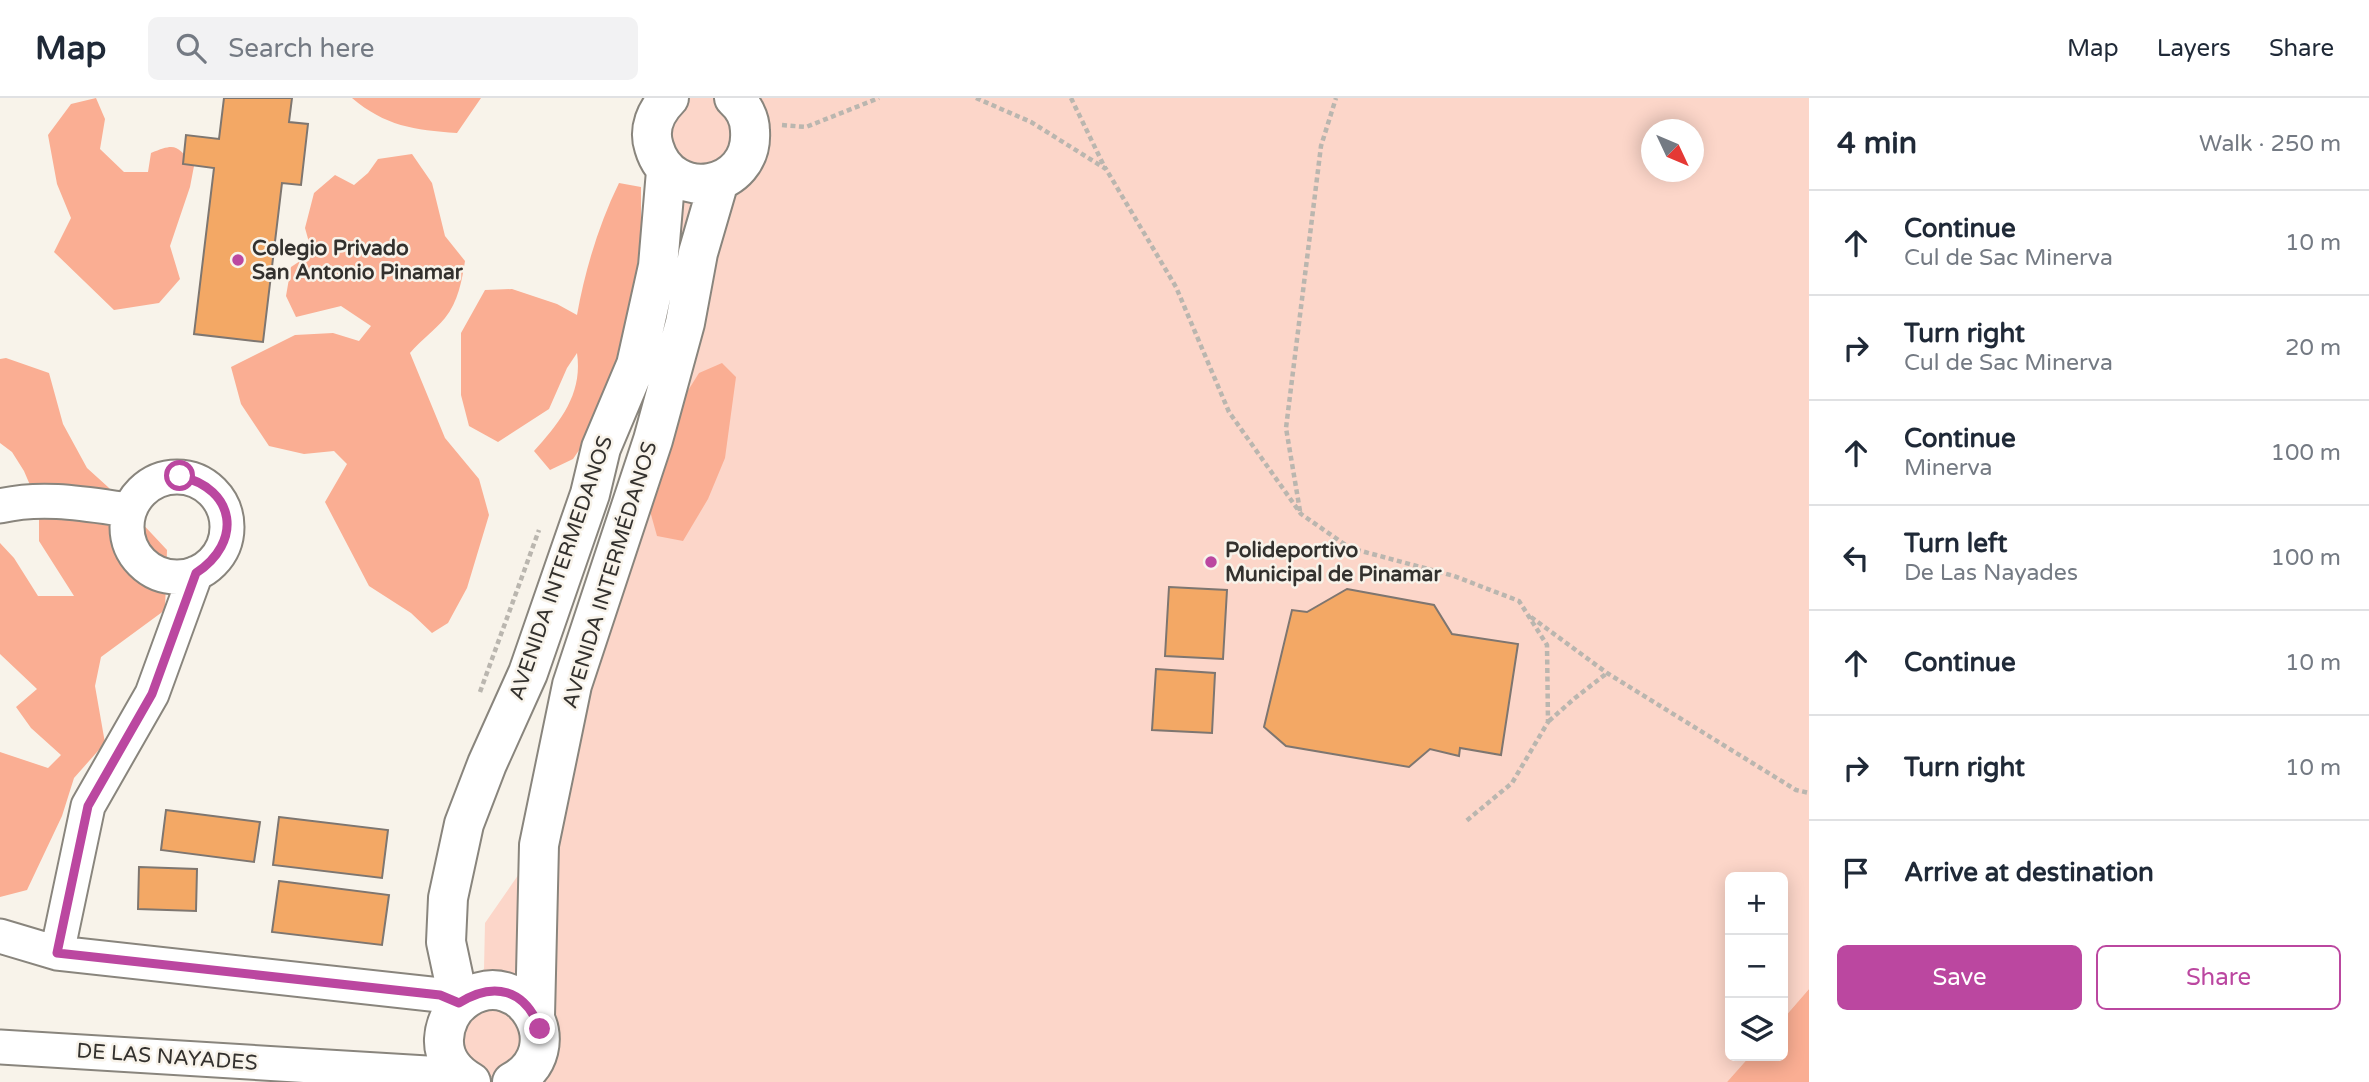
<!DOCTYPE html>
<meta charset="utf-8">
<style>
body{margin:0;font-family:"Varela Round",sans-serif;background:#f2f2f3;color:#1f2937}
.controls{position:absolute;right:21px;bottom:21px;display:grid;overflow:hidden;border-radius:10px;box-shadow:0 4px 18px #0003}
.controls button{width:63px;height:63px;display:grid;place-items:center;padding:0;border:0;border-bottom:2px solid #e0e1e3;background:#fff;color:#1f2937;font:35px sans-serif}
.compass{position:absolute;left:1641px;top:21px;width:63px;height:63px;border-radius:50%;background:#fff;box-shadow:0 4px 18px #0003;rotate:134deg}
.stop{position:absolute;width:21px;height:21px;margin:-16px;border:5px solid #bb47a0;border-radius:50%;background:#fff}
.stop.end{background:#bb47a0;border-color:#fff;box-shadow:0 2px 7px #0008}
.list{margin:0;padding:0;list-style:none}
h2{display:flex;justify-content:space-between;align-items:center;height:91px;margin:0;padding:0 28px;font-size:30px}
h2 small{font-size:23px;font-weight:400;color:#747a83}
.list li{display:grid;grid-template-columns:46px 1fr auto;gap:21px;align-items:center;box-sizing:border-box;height:105px;padding:0 28px;border-top:2px solid #e0e1e3}
.list b{display:block;font-size:26px;white-space:nowrap}
.list p{margin:0;font-size:23px;white-space:nowrap;color:#747a83}
.list em{font-size:23px;font-style:normal;color:#747a83}
.actions{display:flex;gap:14px;padding:21px 28px}
.actions a{flex:1;padding:16px 0;border:2px solid #bb47a0;border-radius:10px;text-align:center;font-size:24px;color:#bb47a0}
.actions .main{background:#bb47a0;color:#fff}
.icon{flex:none;width:38px;height:38px;fill:none;stroke:currentColor;stroke-width:2;stroke-linecap:round;stroke-linejoin:round}
.map{position:relative;flex:none;width:1809px;height:984px;overflow:hidden}
header{display:flex;align-items:center;gap:42px;box-sizing:border-box;height:98px;padding:0 35px;background:#fff;border-bottom:2px solid #e0e1e3}
header strong{font-size:33px}
nav{display:flex;gap:38px;margin-inline-start:auto;font-size:24px}
.search{width:490px;height:63px;background:#f2f2f3;display:flex;align-items:center;gap:18px;box-sizing:border-box;padding:0 24px;border-radius:10px;color:#747a83;font-size:26px}
main{display:flex}
aside{flex:1;background:#fff}
.map>svg:first-child{display:block}
</style>
<header>
<strong>Map</strong>
<div class="search"><svg class="icon" aria-label="search" viewBox="0 0 24 24"><circle cx="10" cy="10" r="6"/><path d="M15 15l6 6"/></svg>Search here</div>
<nav><a>Map</a><a>Layers</a><a>Share</a></nav>
</header>
<main>
<div class="map">
<svg width="1809" height="984" viewBox="0 0 1809 984">
<rect width="100%" height="100%" fill="#f8f3ea"/>
<path fill="#fcd6c9" fill-rule="evenodd" d="M669 0H1809V891L1783 921V779H1730V958H1750L1727 984H471L449 920 484 871 485 825 539 747 685 225 678 80 666 73ZM1652 32H1694V74H1652Z"/>
<path fill="#faae93" d="M96 0 105 21 100 51 124 74H148L151 55C177 44 177 48 194 68L190 89 170 148 180 181 159 205 114 212 54 154 71 120 57 86 48 37 71 6Z
M352 0H481L457 35C414 32 385 28 352 0Z
M412 56 432 85 445 138 465 163C462 182 458 204 445 220 435 232 421 242 410 255L445 340 479 381 489 417 467 490 448 525 432 535 411 515 369 488 325 404 347 366 334 353 304 356 269 348 241 306 231 269 295 237 333 235 359 243 371 228 341 208 296 219 286 198 291 169 312 155 305 130 314 95 335 77 354 87 368 75 378 61Z
M619 85 641 89V131L637 171 625 225 628 248 586 342 573 361 550 372 534 353C560 324 583 296 577 255L567 270 549 311 498 344 469 328 461 297V235L485 192 512 191 557 206 577 217C585 172 599 126 619 85Z
M6 260 49 275 63 326 87 370 108 389 167 452 165 512 101 559 95 588 105 645 74 680 62 718 27 792 0 799V654L48 670 61 657 31 630 16 609 37 591 0 556V445L14 460 38 498H74L39 443V408L24 373 12 354 0 345V261Z
M722 265 736 279 725 360 708 401 683 443 657 438 650 413 658 372 677 310 699 275Z
M1809 891V984H1727L1750 958H1783V921Z"/>
<path fill="#f3a865" stroke="#7e7670" stroke-width="2" d="M224 0H292L289 24 308 26 301 87 282 85 263 244 194 236 214 70 183 66 186 37 219 41Z
M1169 489 1227 492 1223 561 1165 558Z
M1347 491 1434 507 1452 536 1518 546 1501 657 1460 650 1459 658 1430 651 1409 669 1286 648 1264 629 1292 512 1307 514Z
M1156 571 1215 575 1212 635 1152 632Z
M166 712 260 724 254 764 161 752Z
M279 719 388 732 382 780 273 767Z
M139 769 197 771 196 813 138 811Z
M279 783 389 797 382 847 272 834Z"/>
<g fill="none" stroke-linecap="round" stroke-linejoin="round">
<defs>
<path id="minor" d="M127 429a50 50 0 1 1 100 0a50 50 0 1 1-100 0Z
M0 408C43 398 85 406 128 412
M0 838 57 855 440 897 459 905
M57 855 88 708 152 596 196 475
M0 949 460 977"/>
<path id="secondary" d="M669 0C656 13 648 31 654 49 671 107 754 92 750 33 750 20 743 8 734 0
M459 905 446 844 448 800 464 726 487 666 528 575 590 396 601 350 636 267 658 168 666 73
M535 918 539 747 572 587 653 342 685 225 698 155 719 83
M471 984C455 975 443 960 444 941 445 924 453 909 467 900 522 866 573 951 512 984"/>
</defs>
<use href="#minor" stroke="#89857d" stroke-width="37"/>
<use href="#secondary" stroke="#89857d" stroke-width="42"/>
<path stroke="#bab6af" stroke-width="4.5" stroke-dasharray="5 3.5" stroke-linecap="butt" d="M976 0 1031 24 1106 71 1176 189 1229 314 1301 416 1350 450 1454 478 1519 503 1547 547 1548 624 1512 685 1465 724
M1071 0 1105 70
M782 27 806 29 879 0
M1300 413 1286 330 1321 48 1336 0
M1531 519 1607 575 1796 692 1809 695
M480 594 539 432
M1549 623 1575 600 1607 575"/>
<use href="#minor" stroke="#fff" stroke-width="33"/>
<use href="#secondary" stroke="#fff" stroke-width="38"/>
</g>
<g fill="none" stroke-linecap="round" stroke-linejoin="round">
<path stroke="#bb47a0" stroke-width="9" d="M180 378C236 391 243 444 196 475L152 596 88 708 57 855 440 897 459 905C494 883 525 891 540 931"/>
</g>
<g fill="#bb47a0" stroke="#f8f3ea" stroke-width="2.5">
<circle cx="238" cy="162" r="7"/>
<circle cx="1211" cy="464" r="7"/>
</g>
<g text-anchor="middle" dominant-baseline="central" stroke-width="5" stroke-linejoin="round" paint-order="stroke">
<g font-size="21" font-weight="bold" fill="#33312e" stroke="#f8f3ea" text-anchor="start">
<text x="252" y="150">Colegio Privado<tspan x="252" dy="24">San Antonio Pinamar</tspan></text>
<text x="1225" y="452">Polideportivo<tspan x="1225" dy="24">Municipal de Pinamar</tspan></text>
</g>
<g font-size="21" fill="#33312e" stroke="#f8f3ea">
<text transform="translate(561 470) rotate(-71)">AVENIDA INTERMEDANOS</text>
<text transform="translate(610 477) rotate(-73)">AVENIDA INTERMÉDANOS</text>
<text transform="translate(167 959) rotate(4)">DE LAS NAYADES</text>
</g>
</g>
</svg>
<div class="controls">
<button>+</button>
<button>−</button>
<button><svg class="icon" aria-label="layers" viewBox="0 0 24 24"><path d="M12 4l9 5-9 5-9-5zM3 14l9 5 9-5"/></svg></button>
</div>
<svg class="compass" viewBox="-18 -18 36 36"><path d="M0-13l5 13h-10z" fill="#e53935"/><path d="M0 13l5-13h-10z" fill="#747a83"/></svg>
<div class="stop" style="left:180px;top:378px"></div>
<div class="stop end" style="left:540px;top:931px"></div>
</div>
<aside>
<h2>4 min<small>Walk · 250 m</small></h2>
<ul class="list">
<li><svg class="icon" aria-label="ahead" viewBox="0 0 24 24"><path d="M12 20V5M6 11l6-6 6 6"/></svg><div><b>Continue</b><p>Cul de Sac Minerva</p></div><em>10 m</em></li>
<li><svg class="icon" aria-label="right" viewBox="0 0 24 24"><path d="M7 20v-9h11M14 6l5 5-5 5"/></svg><div><b>Turn right</b><p>Cul de Sac Minerva</p></div><em>20 m</em></li>
<li><svg class="icon" aria-label="ahead" viewBox="0 0 24 24"><path d="M12 20V5M6 11l6-6 6 6"/></svg><div><b>Continue</b><p>Minerva</p></div><em>100 m</em></li>
<li><svg class="icon" aria-label="left" viewBox="0 0 24 24"><path d="M17 20v-9H6M10 6l-5 5 5 5"/></svg><div><b>Turn left</b><p>De Las Nayades</p></div><em>100 m</em></li>
<li><svg class="icon" aria-label="ahead" viewBox="0 0 24 24"><path d="M12 20V5M6 11l6-6 6 6"/></svg><div><b>Continue</b></div><em>10 m</em></li>
<li><svg class="icon" aria-label="right" viewBox="0 0 24 24"><path d="M7 20v-9h11M14 6l5 5-5 5"/></svg><div><b>Turn right</b></div><em>10 m</em></li>
<li><svg class="icon" aria-label="arrive" viewBox="0 0 24 24"><path d="M6 21V4h12l-3 4 3 4H6"/></svg><div><b>Arrive at destination</b></div></li>
</ul>
<div class="actions"><a class="main">Save</a><a>Share</a></div>
</aside>
</main>
